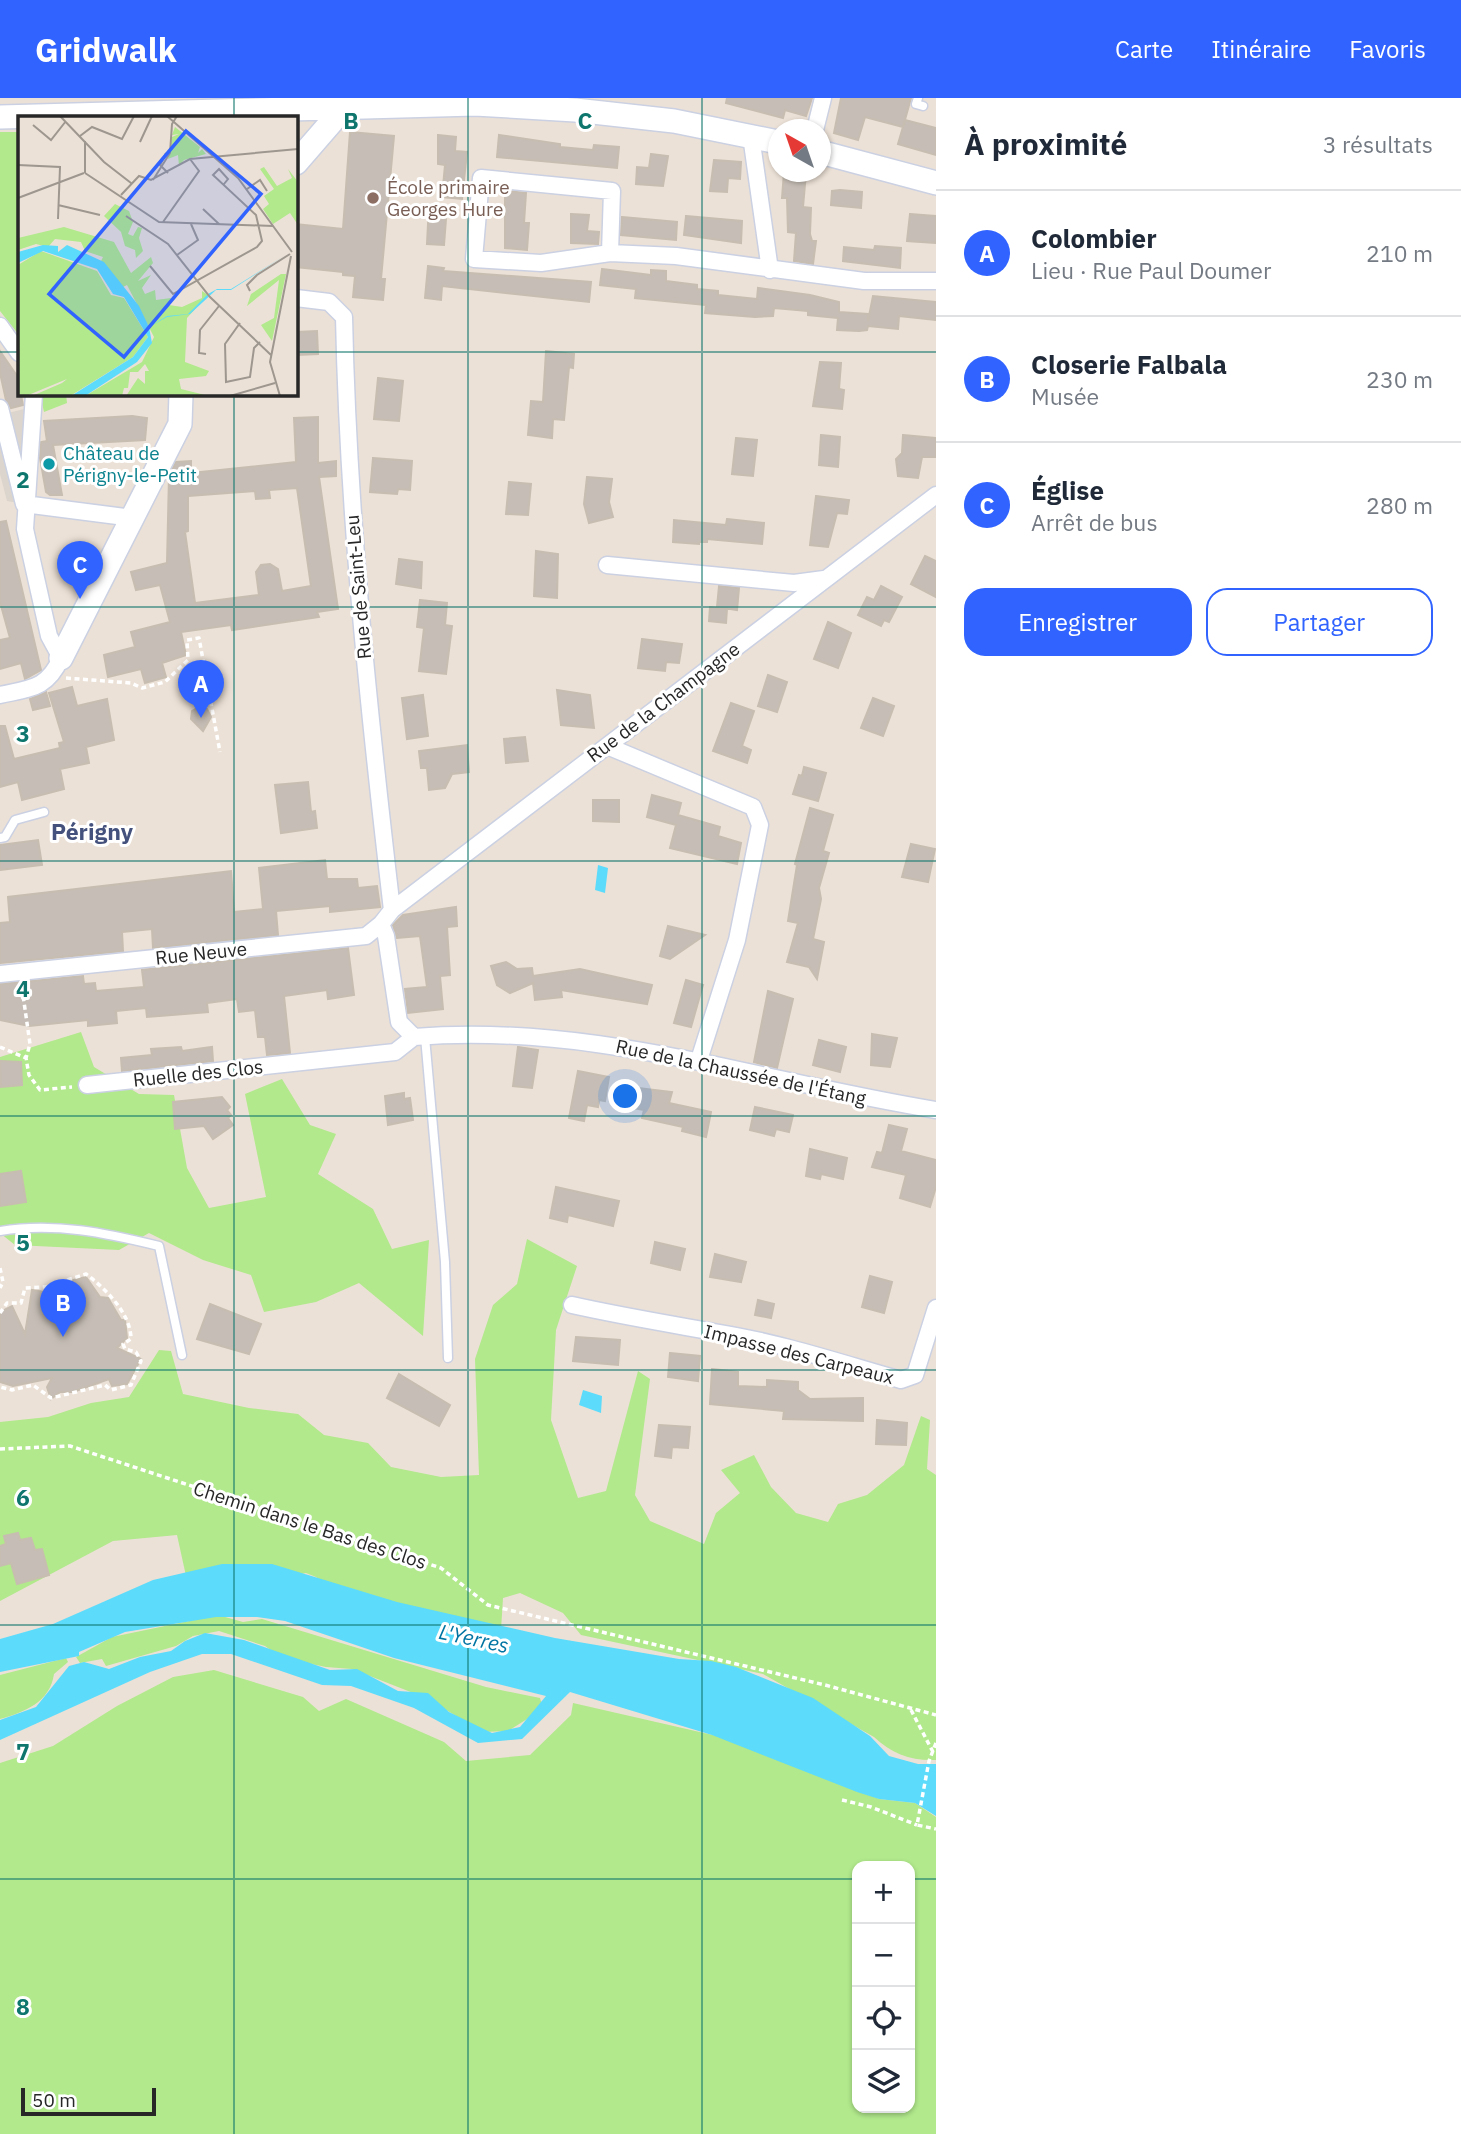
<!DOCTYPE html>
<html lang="fr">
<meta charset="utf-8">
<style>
body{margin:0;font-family:"IBM Plex Sans",sans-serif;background:#f6f6f7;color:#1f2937}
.controls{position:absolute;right:21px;bottom:21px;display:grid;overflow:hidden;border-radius:14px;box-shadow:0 2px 5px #0004}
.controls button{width:63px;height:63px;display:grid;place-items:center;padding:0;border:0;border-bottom:2px solid #e0e1e3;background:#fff;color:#1f2937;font:35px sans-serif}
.compass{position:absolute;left:768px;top:21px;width:63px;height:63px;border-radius:50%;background:#fff;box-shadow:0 2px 5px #0004;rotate:320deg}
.scale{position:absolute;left:21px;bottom:18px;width:135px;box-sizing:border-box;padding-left:7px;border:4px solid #272727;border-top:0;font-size:19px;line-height:24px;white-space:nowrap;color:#272727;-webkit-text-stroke:5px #fff;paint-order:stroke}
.you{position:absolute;left:626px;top:999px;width:24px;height:24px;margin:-18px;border:5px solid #fff;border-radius:50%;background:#1a73e8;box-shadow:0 0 0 10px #1a73e833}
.badge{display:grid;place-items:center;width:46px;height:46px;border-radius:50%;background:#3063ff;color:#fff;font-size:23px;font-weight:700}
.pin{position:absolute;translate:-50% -58px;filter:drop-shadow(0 2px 4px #0008)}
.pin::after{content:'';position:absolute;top:37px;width:24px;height:21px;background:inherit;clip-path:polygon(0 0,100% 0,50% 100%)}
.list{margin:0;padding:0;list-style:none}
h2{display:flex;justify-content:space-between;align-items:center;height:91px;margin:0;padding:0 28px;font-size:30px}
h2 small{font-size:23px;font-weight:400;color:#747a83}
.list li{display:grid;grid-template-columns:46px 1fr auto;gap:21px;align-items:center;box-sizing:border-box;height:126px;padding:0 28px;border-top:2px solid #e0e1e3}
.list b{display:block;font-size:26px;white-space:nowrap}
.list p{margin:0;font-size:23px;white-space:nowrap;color:#747a83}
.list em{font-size:23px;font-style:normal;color:#747a83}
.actions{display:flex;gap:14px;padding:21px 28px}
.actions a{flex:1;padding:16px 0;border:2px solid #3063ff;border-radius:21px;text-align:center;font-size:24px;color:#3063ff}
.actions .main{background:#3063ff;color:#fff}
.icon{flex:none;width:38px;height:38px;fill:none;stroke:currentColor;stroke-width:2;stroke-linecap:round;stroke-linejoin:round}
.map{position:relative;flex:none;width:936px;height:2036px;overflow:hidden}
header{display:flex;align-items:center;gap:42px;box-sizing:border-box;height:98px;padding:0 35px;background:#3063ff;color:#fff}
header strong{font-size:33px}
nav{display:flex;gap:38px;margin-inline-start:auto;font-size:24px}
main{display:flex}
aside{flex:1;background:#fff}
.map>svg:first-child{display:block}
</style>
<header>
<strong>Gridwalk</strong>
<nav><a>Carte</a><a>Itinéraire</a><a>Favoris</a></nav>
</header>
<main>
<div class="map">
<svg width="936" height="2036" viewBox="0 0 936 2036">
<rect width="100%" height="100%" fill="#ece1d6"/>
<path fill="#b1e98c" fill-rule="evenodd" d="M0 34H19V237L0 213Z
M40 296H66L67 305 44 314Z
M81 934 94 969 139 996 174 997 187 1070 209 1110 266 1099 245 996 282 981 310 1027 336 1036 318 1076 373 1111 392 1151 429 1142 423 1238 359 1185 316 1204 264 1214 251 1177 203 1162 149 1135 119 1152 15 1147 0 1135V959Z
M527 1141 577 1168 556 1232 551 1322 578 1400 606 1393 638 1273 650 1281 635 1397 650 1423 704 1446 716 1415 740 1395 721 1372 754 1357 771 1389 796 1415 828 1424 838 1406 867 1397 904 1367 921 1318 930 1322 927 1371 936 1377V1662C911 1663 892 1656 874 1639L763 1576 581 1537 563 1515 520 1495 503 1500 501 1532 334 1496 316 1479 306 1475 287 1479 229 1466 186 1478 177 1437 113 1443 0 1503V1324L48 1319 91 1305 129 1299 159 1252 171 1253 183 1296 249 1310 298 1316 324 1337 368 1345 391 1369 441 1379 479 1377 475 1261 493 1207 517 1186Z
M218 1517 243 1524 262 1521 486 1589 540 1600 543 1611 508 1633 483 1634 426 1600 352 1571 326 1569 282 1560 265 1548 219 1533 193 1538 176 1548 106 1568 102 1561 80 1565 76 1559 112 1539Z
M66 1560 68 1564 54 1576C50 1604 25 1614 0 1621V1577Z
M214 1572 303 1599 319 1613 346 1601 444 1644 466 1663 530 1657 571 1617 573 1605 739 1643 879 1701 915 1705 936 1719V2036H0V1665L53 1648 117 1608 173 1579ZM857 1768H910V2010H857Z"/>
<path fill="#dbd5cd" d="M28 310 24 406 7 403 0 376V317Z"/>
<path fill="#5cdbfb" d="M598 767 608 770 605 795 595 792Z
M583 1292 602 1298 601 1315 579 1307Z
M222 1466H272L397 1504 555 1540 679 1561 711 1563 736 1569 813 1600 870 1638 889 1658 918 1666H936V1718L915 1705 879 1701 857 1694 712 1637 570 1594 522 1641 478 1645 414 1610 351 1588 322 1587 231 1556H202L150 1574 0 1642V1622L36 1609 69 1568 84 1564 109 1571 140 1559 171 1553 185 1543 205 1535 244 1542 330 1572 357 1571 398 1593 428 1595 449 1614 492 1635 520 1629 546 1598 394 1560 285 1523 257 1519H216L125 1534 79 1554V1558L0 1574V1541L53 1526 153 1482Z"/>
<path fill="#c6beb6" stroke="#c7bdb0" stroke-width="2" fill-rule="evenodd" d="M727 0H812L806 18 785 12 783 20 726 5Z
M841 0H911L903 29 865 19 858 42 834 35Z
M905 22 936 30V57L898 46Z
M350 34 394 38 381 181H385L383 202 353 199 355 178 343 177V174L296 169V126L343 131Z
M438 37 456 39 455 53 467 54 462 101 442 99 445 67 438 66Z
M499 37 560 46V49L593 52 594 47 619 49 617 70 497 59Z
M651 56 668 58 663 88 636 86 637 69 649 70Z
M714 62 741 64 740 81 728 80 727 94 710 93Z
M784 74 806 75 803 109 811 110 810 136 812 143H816L813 166 794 163 796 135 788 134 787 100H782Z
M840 92 862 94 861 110 831 107 832 93Z
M505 93 526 95 524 125H529L527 152 505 150Z
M429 106 447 108 444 147 427 146Z
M571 116 589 117 587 133 599 134 598 146 571 145Z
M910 116 936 118V145L907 143Z
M686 118 742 123 741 145 684 137Z
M622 119 677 124 676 142 621 137Z
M875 148 901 150 900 170 843 163 844 149 874 152Z
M428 168 444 170 443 173 591 184 589 204 442 188 441 202 425 200Z
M602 171 651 177V172L666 173V183L697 187V191L718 193V197L757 201 758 190 810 197 839 204V214L868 216V223L873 198 936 204V222L899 218 898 231 868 228 867 232 859 233 837 232 838 220 808 217V213L774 210 773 218 755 219 705 215 706 207 635 200 636 191 600 187Z
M317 233 318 256 296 257V234Z
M0 253 17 278 23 307 11 310 6 302 0 275Z
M546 253 574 256 573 270 569 269 564 322 553 321 552 340 528 337 531 303 543 304Z
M820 264 841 265 839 291 844 292 842 311 813 308Z
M378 280 403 283 399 323 374 321Z
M132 318 147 320 145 342 53 347 62 397H50L46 394 40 360 41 344 47 343 44 323Z
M318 319V365L336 363V378L319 379 338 511 317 514 319 519 232 532 231 527 181 534 186 557 162 565 166 579 145 585 141 571 108 579 104 557 135 549 131 534 170 524 160 487 136 492 131 474 167 465 169 378 176 364 191 363V375L296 364 294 320ZM297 390 311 488 282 493 278 471 270 466 261 467 256 474 259 497 195 505 185 434 188 433V398L255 393 256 401 270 400 269 392Z
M821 337 840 339 838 369 819 367Z
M903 337 936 340V359H922L918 380 898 378 896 361 902 355Z
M736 340 757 342 753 378 732 376Z
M373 360 412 363 410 392 398 391 397 396 370 394Z
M587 379 612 381 609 404 613 419 589 425 584 406Z
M509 384 531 386 528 417 506 416Z
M816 398 849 402 847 416 837 415 828 449 810 447Z
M727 421 764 425 762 446 707 441V444H699V446L673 444 674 422 726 427Z
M6 423 41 572 25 581 21 565 0 571V542L10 540 0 504V424Z
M536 453 558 456 557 500 534 498Z
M925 458 936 463V499L911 486Z
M399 461 422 464 421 490 396 486Z
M719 488 739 490 737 512 717 509Z
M881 488 902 499 889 524 884 522 881 528 858 517 867 499 874 502Z
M420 502 447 505 445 527 452 528 446 576 419 573 424 530 417 529Z
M710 509 727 511 726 525 709 523Z
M828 524 851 535 838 570 814 561Z
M642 541 682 546 679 565 666 564 665 573 638 570Z
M768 577 787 584 777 614 758 608Z
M72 589 77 608 107 601 114 642 86 649 89 665 60 671 64 691 22 702 18 684 0 689V628H5L14 661 60 650 59 645 64 644 49 595Z
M557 592 590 597 594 630 561 627Z
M46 594 50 608 33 612 30 601Z
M423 597 428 638 407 641 402 600Z
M873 600 894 608 883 638 861 630Z
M731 605 754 613 742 648 751 652 747 665 713 653Z
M199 609 207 611 211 619 203 633 191 621 192 613Z
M525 639 528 663 506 665 504 641Z
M467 647 469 674 452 676 445 690 429 692 427 670H421L419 653Z
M804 669 826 675 818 703 793 696 799 677 802 678Z
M308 684 311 714 315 713 317 730 281 735 275 687Z
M652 697 681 705 678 717 720 729 718 738 741 745 737 766 670 750 676 727 647 719Z
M593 702H619V724L593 723Z
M810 710 833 717 823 753 829 755 819 790 821 801 813 841 824 844 817 881 809 869 787 864 798 825 788 823 797 767 795 766Z
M38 742 42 767 0 772V747Z
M911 746 935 751 928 784 902 779Z
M325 762 327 781H357L358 790 377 788 380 809 330 814V808L276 813 278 837 153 850 152 831 122 834 123 853 0 865V825L10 824 8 799 231 773 234 814 263 811 259 770Z
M456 809 457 828 447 829 450 877 440 878 443 911 408 915 405 891 427 889 420 838 397 840 393 827 403 817Z
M668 828 705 837 670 861 660 858Z
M348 850 354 897 328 901 327 892 284 898 290 955 267 957 265 939H258L255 912 239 914 237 901 207 905 208 914 147 919 146 910 116 913 117 925 88 928V922L29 928 0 922V886L83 878 84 886 95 885 96 893 144 889 142 872Z
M506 864 517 871 532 870 533 878 580 871 652 887 647 906 561 892 562 899 535 902 533 885 510 895 497 887 491 868Z
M686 882 703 887 691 929 674 925Z
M768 893 793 901 777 970 754 964Z
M872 936 897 940 890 969 871 967Z
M819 942 846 949 840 974 813 967Z
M181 949 182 953 212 949 213 963 122 973 121 960 152 957 151 951Z
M518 949 538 952 532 990 513 988Z
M0 963 21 964 22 987 1 989Z
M578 973 609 979 605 1003 599 1002 598 1009 587 1007 584 1023 569 1020Z
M638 990 672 994 669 1005 711 1014 706 1039 682 1033 683 1029 642 1020 644 1012 633 1010Z
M404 995V1001L410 1000 413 1022 388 1027 385 998Z
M222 999 230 1009 227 1012 231 1017 228 1020 233 1027 213 1041 204 1028 175 1031 173 1004Z
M755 1009 793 1017 789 1034 776 1031 774 1038 750 1032Z
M889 1027 907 1031 901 1053 936 1062V1089L930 1109 900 1100 906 1077 872 1069 877 1054 882 1055Z
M810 1051 847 1060 843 1081 821 1076 820 1081 806 1078Z
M21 1073 26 1104 0 1108V1076Z
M556 1089 619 1103 613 1128 568 1117 567 1124 550 1120Z
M655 1144 685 1151 680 1172 651 1165Z
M715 1156 746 1164 741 1184 710 1179Z
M870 1178 892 1184 884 1215 862 1209Z
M86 1179 100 1199 108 1200 121 1222H125L127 1240 117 1250 141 1261 127 1286 112 1288 109 1281 73 1294H60L51 1301 47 1289 52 1280 13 1288 0 1284V1214L12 1208 25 1236 32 1192 44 1194 58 1187 69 1199 73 1182Z
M758 1202 774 1206 771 1220 755 1217Z
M210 1206 261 1226 249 1256 197 1241Z
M576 1239 620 1242 618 1267 573 1263Z
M670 1255 700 1258 698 1283 668 1279Z
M712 1271 738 1274V1288L767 1289V1282L798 1284V1292L810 1301 863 1300V1323L783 1321 784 1313 710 1306Z
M399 1276 450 1307 439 1328 387 1300Z
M877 1322 907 1325 906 1347 876 1346Z
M659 1327 690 1329 688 1350 672 1349 671 1360 655 1358Z
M18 1435 20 1442 31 1440 35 1452 42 1451 49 1477 17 1486 11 1465 0 1468V1448L6 1446 4 1438Z"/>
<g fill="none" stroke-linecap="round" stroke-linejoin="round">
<defs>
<path id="lane" d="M918 0 916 6 923 8
M0 740 5 739 15 722 44 714
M425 939 445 1164 448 1260
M0 1133C55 1124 106 1135 159 1148L182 1257"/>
<path id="street" d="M815 32 823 0
M751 38 770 172
M610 155 612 93 481 80 474 161 541 165 610 155 676 158 864 183H936
M296 200 329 204 344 219C348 418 369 615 392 812
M0 228 19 255
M0 310 24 406 133 420
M607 467 794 485 824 481
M0 597C31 590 47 591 61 560L49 538 25 431 34 296
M607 648 753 709 760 727 737 842 699 962
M381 826 386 838 399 924 414 939C593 924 762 984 936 1012
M0 876 366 838 381 826 392 812 936 397
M87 987 395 954 414 939
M572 1207C621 1218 670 1226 720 1235 781 1245 841 1265 901 1282L915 1277 936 1210"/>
<path id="secondary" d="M0 19 475 6 575 12 674 23 778 44
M820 54 936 85
M296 65 348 5
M61 560 180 326 181 296"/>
</defs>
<use href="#lane" stroke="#cbd1e2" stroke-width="11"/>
<use href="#street" stroke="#cbd1e2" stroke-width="19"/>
<use href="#secondary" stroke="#cbd1e2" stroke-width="26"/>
<path stroke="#fff" stroke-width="3.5" stroke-dasharray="5 3.5" stroke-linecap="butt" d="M66 580 131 585 142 590 165 584 188 562 187 542 199 540 220 654
M22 890 30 946 26 960
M0 949 26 960 29 977 40 992 72 989
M0 1170 3 1184 0 1190
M0 1215 7 1205H21L25 1190 45 1189 86 1176C106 1191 131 1216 131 1241L123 1246 125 1251 136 1254 141 1263 131 1287 111 1292 105 1287 51 1300 33 1287 12 1292 0 1289
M0 1351 70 1348 441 1470 488 1507 825 1587 936 1617
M911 1612 933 1654
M936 1645 929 1663 917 1727 936 1731
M842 1702 871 1709 917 1727"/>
<use href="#lane" stroke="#fff" stroke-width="8"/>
<use href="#street" stroke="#fff" stroke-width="16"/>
<use href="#secondary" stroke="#fff" stroke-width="23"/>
</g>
<path fill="none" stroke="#0f766e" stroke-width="2" stroke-opacity="0.55" d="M234 0V19M468 0V2036M702 0V2036M0 254H19M296 254H936M234 296V2036M0 509H936M0 763H936M0 1018H936M0 1272H936M0 1527H936M0 1781H857M910 1781H936"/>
<circle fill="#8d6e63" stroke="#fff" stroke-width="2.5" cx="373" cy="100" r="7"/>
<circle fill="#0f9aa8" stroke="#fff" stroke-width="2.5" cx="49" cy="366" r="7"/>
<g text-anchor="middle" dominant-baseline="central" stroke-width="6" stroke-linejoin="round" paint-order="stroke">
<g font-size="19" fill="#785e54" stroke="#fff" text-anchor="start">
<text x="387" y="89">École primaire<tspan x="387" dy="22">Georges Hure</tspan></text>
</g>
<g font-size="19" fill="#0d838f" stroke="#fff" text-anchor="start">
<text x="63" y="355">Château de<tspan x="63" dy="22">Périgny-le-Petit</tspan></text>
</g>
<g font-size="19" fill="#272727" stroke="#fff">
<text transform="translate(358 489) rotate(-95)">Rue de Saint-Leu</text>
<text transform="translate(663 604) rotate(-37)">Rue de la Champagne</text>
<text transform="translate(201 855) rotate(-6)">Rue Neuve</text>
<text transform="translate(741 974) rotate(12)">Rue de la Chaussée de l'Étang</text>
<text transform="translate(198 975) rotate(-6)">Ruelle des Clos</text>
<text transform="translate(799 1256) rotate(14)">Impasse des Carpeaux</text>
<text transform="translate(310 1427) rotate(18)">Chemin dans le Bas des Clos</text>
</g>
<g font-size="21" font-style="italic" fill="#0074a2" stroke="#fff">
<text transform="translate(474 1540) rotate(12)">L'Yerres</text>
</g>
<g font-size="23" font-weight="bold" fill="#43517c" stroke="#fff">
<text x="92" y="733">Périgny</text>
</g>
</g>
<g transform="translate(18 18)">
<rect width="280" height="280" fill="#ece1d6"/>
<path d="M157 11 182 31 180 37 184 33 188 38 166 44 161 50 160 39 150 43 154 21 161 18 154 19ZM246 51 259 70 274 62 270 53 280 66V109L272 97 255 108 245 93 251 88 246 80 256 73 242 53ZM97 88 111 95 115 106 110 118 115 120 120 111 124 112 121 122 125 135 118 142 117 134 107 130 103 116 86 100ZM46 111 96 126 113 157 133 141 135 147 120 165 133 159 124 172 127 178 137 174 138 184 153 182 151 189 164 191 184 182V175L190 179 169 202 167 246 191 255 188 260 161 263 163 273 191 280H108L120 262 127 268V255H131L127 248 120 256H112L110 272H106L104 280H67L124 246 136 221 109 169 105 171 83 145 85 141 67 135 63 126 37 123 30 131 18 128 0 134V122ZM23 135 79 155 93 179 106 182 130 221 115 241 52 280H14L44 267 49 263 8 280 0 278V149ZM263 158H268L254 225 243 209 256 202 261 164 229 190 233 178Z" fill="#b1e98c"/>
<path d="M25 129 40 130V136L49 129 86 146 121 190 131 211 149 200 170 198 190 178 199 173H213L266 140 213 174H198L172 198 149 201 131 211 134 227 119 246 67 280H53L115 241 130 221 106 181 95 178 79 153 25 135 0 147V136Z" fill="#5cdbfb"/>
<path fill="none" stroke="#9d9790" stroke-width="2" d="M42 0 86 46 113 67M149 0 220 62 274 136M15 9 33 24 48 5M62 20 74 11 104 23 116 0M67 25V57M122 26 134 0M148 37 142 49 150 57M0 49 42 51 40 103M67 57 141 106 255 110M135 64 152 37 154 8 159 0M229 73 242 64 249 75M103 79 121 60 133 64 172 43 280 33M0 82 66 57M40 89 82 99M185 93 201 108M108 100 150 128 192 181 253 239M145 106 181 55 172 43M159 139 180 124 173 108M132 150 155 178 239 131 244 125 238 99 195 59 201 53 210 63 206 68M232 175 229 169 239 159 272 138M222 207 207 228 208 266 232 261 236 232 242 226M188 238 181 237 182 214 201 190M212 280 257 267M262 280 252 246 273 140"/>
<path fill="#3063ff" fill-opacity="0.15" stroke="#3063ff" stroke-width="3.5" d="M168 15 243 78 106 241 31 178Z"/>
<rect width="280" height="280" fill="none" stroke="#272727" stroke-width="3.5"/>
</g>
<g font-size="23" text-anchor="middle" font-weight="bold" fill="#0f766e" stroke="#fff" stroke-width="6" stroke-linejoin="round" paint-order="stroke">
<text x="351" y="31">B</text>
<text x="585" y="31">C</text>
<text x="23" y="390">2</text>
<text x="23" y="644">3</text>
<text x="23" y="899">4</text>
<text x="23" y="1153">5</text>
<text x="23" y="1408">6</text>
<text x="23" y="1662">7</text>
<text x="23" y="1917">8</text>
</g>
</svg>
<div class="controls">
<button>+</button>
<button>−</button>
<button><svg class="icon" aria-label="locate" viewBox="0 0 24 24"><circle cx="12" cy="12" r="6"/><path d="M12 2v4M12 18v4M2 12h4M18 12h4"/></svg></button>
<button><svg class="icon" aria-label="layers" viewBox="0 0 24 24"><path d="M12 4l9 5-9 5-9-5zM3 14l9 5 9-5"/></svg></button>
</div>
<svg class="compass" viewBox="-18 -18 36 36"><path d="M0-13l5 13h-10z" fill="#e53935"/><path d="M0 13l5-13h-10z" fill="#747a83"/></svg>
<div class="scale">50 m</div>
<div class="you"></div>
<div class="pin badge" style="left:201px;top:620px">A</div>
<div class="pin badge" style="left:63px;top:1239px">B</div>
<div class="pin badge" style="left:80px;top:501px">C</div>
</div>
<aside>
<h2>À proximité<small>3 résultats</small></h2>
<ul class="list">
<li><span class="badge">A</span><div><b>Colombier</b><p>Lieu · Rue Paul Doumer</p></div><em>210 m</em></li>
<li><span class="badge">B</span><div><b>Closerie Falbala</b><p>Musée</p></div><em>230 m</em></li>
<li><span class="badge">C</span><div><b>Église</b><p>Arrêt de bus</p></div><em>280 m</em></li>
</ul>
<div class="actions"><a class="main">Enregistrer</a><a>Partager</a></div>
</aside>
</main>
